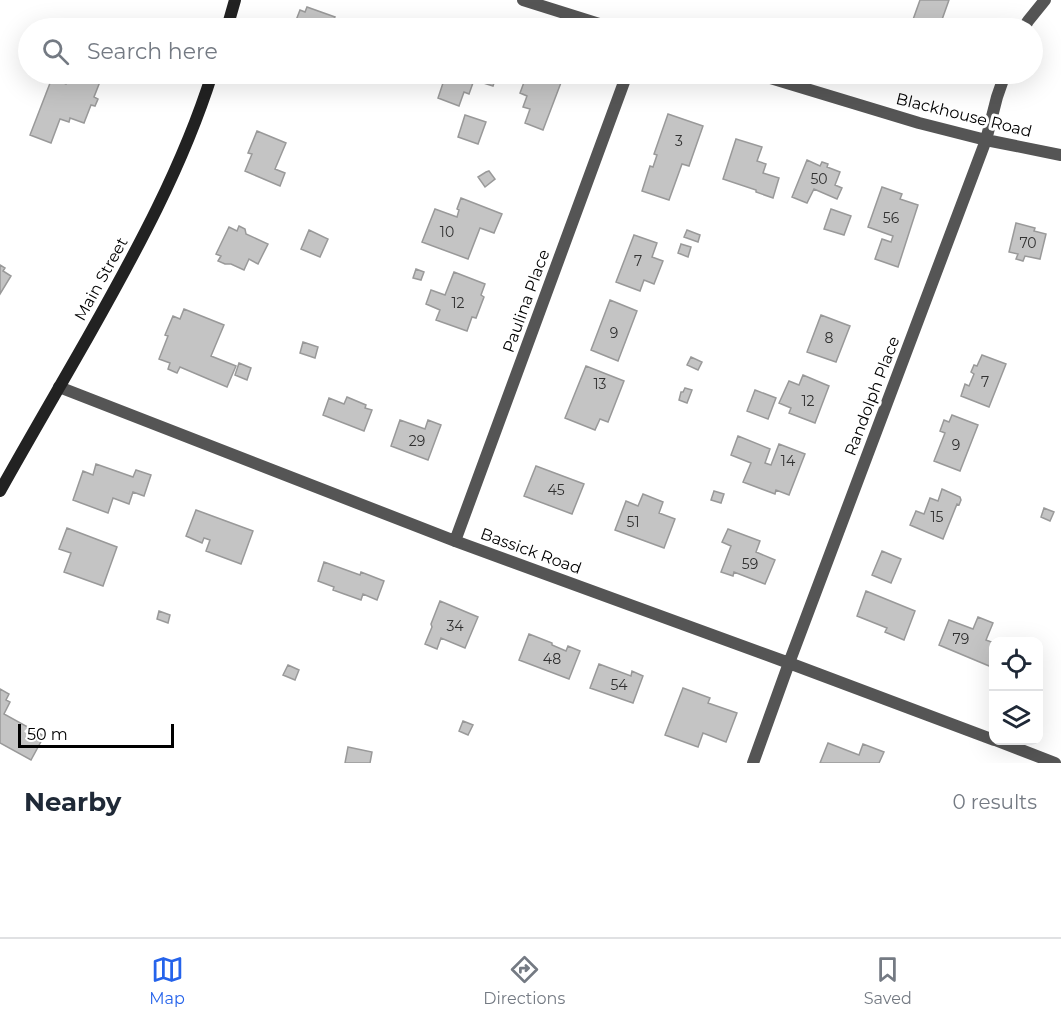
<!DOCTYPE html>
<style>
body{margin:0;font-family:Montserrat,sans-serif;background:#f2f2f3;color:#1f2937}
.controls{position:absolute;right:18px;bottom:18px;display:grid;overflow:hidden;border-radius:12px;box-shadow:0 6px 24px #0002}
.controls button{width:54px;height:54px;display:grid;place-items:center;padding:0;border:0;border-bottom:2px solid #e0e1e3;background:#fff;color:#1f2937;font:30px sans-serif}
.scale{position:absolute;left:18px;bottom:15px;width:156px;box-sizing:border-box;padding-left:6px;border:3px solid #000;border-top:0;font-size:16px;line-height:21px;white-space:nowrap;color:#000;-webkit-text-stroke:4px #fff;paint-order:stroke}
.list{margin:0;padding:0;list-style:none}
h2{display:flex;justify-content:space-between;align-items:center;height:78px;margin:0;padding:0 24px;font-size:26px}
h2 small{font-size:20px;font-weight:400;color:#747a83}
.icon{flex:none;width:33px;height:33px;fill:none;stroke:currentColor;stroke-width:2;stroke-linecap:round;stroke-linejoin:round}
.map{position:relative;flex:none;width:1061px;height:763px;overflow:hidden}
.search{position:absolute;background:#fff;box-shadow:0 6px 24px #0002;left:18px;right:18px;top:18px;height:66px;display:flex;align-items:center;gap:15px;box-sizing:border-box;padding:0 21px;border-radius:33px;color:#747a83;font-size:22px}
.sheet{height:174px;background:#fff}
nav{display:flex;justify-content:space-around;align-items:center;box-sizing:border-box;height:84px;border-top:2px solid #e0e1e3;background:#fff;font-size:16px;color:#747a83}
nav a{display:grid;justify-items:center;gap:3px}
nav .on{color:#2563eb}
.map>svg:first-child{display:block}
</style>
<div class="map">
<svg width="1061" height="763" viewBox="0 0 1061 763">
<rect width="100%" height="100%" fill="#fff"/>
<path fill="#c4c4c4" stroke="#999" stroke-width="1.5" d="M920 0H949L939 28H910Z
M307 7 335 17 333 21 339 23 337 28H293L300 10 305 12Z
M70 74H103L94 97 98 99 95 106 91 105 84 123 70 118 69 122 60 119 51 143 30 135 52 78 66 84Z
M390 74H409L407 79Z
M446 74H497L493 86 474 80 469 94 464 92 459 106 438 98Z
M527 74H545L562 80 543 130 525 123 530 109 523 107 527 96 520 93Z
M668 114 703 126 689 166 682 164 669 200 642 191 650 166 653 167 657 155 654 154Z
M465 115 486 122 478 144 458 137Z
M257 131 286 143 275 169 285 173 280 186 245 171 252 154 248 153Z
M736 139 762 147 757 161 766 164 763 173 779 178 773 198 756 192V190L723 179Z
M807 160 820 166 822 162 828 164 827 167 840 172 835 185 842 188 837 199 814 189 807 203 792 197Z
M489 171 495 179 485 187 478 177 486 172Z
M882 187 902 194 900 199 918 205 898 267 875 259 882 239 891 242 893 236 868 227Z
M461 198 502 214 494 233 480 228 468 259 422 242 435 209 457 217 459 210 457 209Z
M831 209 851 216 844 235 824 229Z
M1016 223 1035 228 1034 231 1046 234 1040 259 1025 256 1023 261 1016 259 1018 254 1009 252Z
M239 226 245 229 246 234 268 244 258 264 249 259 244 270 231 264H225L218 261 221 256 216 254 229 227 237 231Z
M309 230 328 239 320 257 301 249Z
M687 230 700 235 698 242 684 237Z
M634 235 657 243 652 257 663 261 654 284 644 280 640 291 616 282Z
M681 244 691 247 688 257 678 253Z
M0 265 5 268 3 271 11 276 0 294Z
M416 269 424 272 421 280 413 278Z
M454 272 485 284 481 295 484 297 476 318 472 317 467 331 436 320 440 310 426 304 431 290 445 295Z
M610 300 637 311 618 361 591 350Z
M184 309 224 325 211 356 236 366 227 387 180 367 177 373 168 369 170 363 159 359 168 336 165 335 173 316 180 319Z
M821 315 850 326 836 362 807 352Z
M303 342 318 347 315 358 300 353Z
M982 355 1006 364 989 407 961 396 965 384 969 386 974 374 971 372 974 365 977 366Z
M691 357 702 362 698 370 687 365Z
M239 363 251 368 247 380 235 375Z
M586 366 624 381 608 422 600 419 595 430 565 418Z
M803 375 829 386 815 423 789 413 791 408 779 403 789 381 799 385Z
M685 388 692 390 687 403 679 400 681 392H683Z
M755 390 776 398 768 419 747 411Z
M347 397 366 405 365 408 372 410 364 431 323 415 329 398 344 404Z
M952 415 978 425 960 471 934 461 945 433 940 431 944 420 949 422Z
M400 420 425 429 428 420 441 425 428 460 391 446Z
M738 436 770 449 765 463 771 465 779 444 805 454 789 495 776 490 775 494 743 482 751 463 731 455Z
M96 464 133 477 136 470 151 475 144 496 133 492 129 504 113 498 108 513 73 500 83 471 93 475Z
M536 466 584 484 572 514 524 496Z
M942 489 960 497 961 500 959 505 957 504 943 539 910 525 916 511 924 514 930 498 938 501Z
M714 491 724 494 721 503 711 500Z
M643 494 663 502 659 513 675 519 664 548 615 530 626 501 638 506Z
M1044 508 1054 512 1050 521 1041 517Z
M196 510 253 531 241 564 206 551 210 540 204 538 202 543 186 536Z
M67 528 117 547 103 586 64 572 71 553 59 549Z
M728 529 760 541 756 552 775 560 765 584 734 572 733 576 721 572 731 546 722 542Z
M882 551 901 559 891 583 872 575Z
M324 562 360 575 361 572 384 581 377 600 363 594 361 600 333 590 334 587 318 581Z
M866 591 915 611 904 640 885 632 887 628 857 616Z
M440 601 478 617 465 648 441 638 437 649 425 644 432 627 431 624Z
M159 611 170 615 168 623 157 619Z
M978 617 993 623 986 640 994 643V668L939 645 949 620 973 629Z
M529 634 552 643V645L566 651 568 646 580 651 569 679 519 660Z
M599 664 631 676 632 671 643 676 633 703 590 688Z
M288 665 299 670 295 680 283 675Z
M683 688 710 698 708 703 737 713 726 742 703 733 698 747 665 735Z
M0 689 9 694 6 700 10 702 4 714 44 736 31 760 0 743Z
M463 721 473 725 468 735 459 731Z
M828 743 859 755 863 744 884 752 879 763H820Z
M348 747 372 752 370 763H345Z"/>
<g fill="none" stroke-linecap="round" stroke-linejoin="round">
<path stroke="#555" stroke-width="12" d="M523 0 612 28
M1024 28 1028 21 1045 0
M757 74 919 123 986 140 1061 155
M59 387 455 541 789 663 994 740
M455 541 627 74
M995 740 1055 763
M753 763 789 663 986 140 997 97 1005 74"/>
<path stroke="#222" stroke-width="12" d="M227 28 235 0
M0 491C29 439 59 388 88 337 136 252 183 166 212 74"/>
</g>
<g text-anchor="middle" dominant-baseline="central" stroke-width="6" stroke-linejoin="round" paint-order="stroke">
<g font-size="14" fill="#313131">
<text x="679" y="141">3</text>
<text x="819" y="179">50</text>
<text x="891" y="218">56</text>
<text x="447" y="232">10</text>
<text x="1028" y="243">70</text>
<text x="638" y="261">7</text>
<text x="458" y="303">12</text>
<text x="614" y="333">9</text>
<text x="829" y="338">8</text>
<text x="985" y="382">7</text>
<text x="600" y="384">13</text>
<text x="808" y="401">12</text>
<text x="417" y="441">29</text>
<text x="956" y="445">9</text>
<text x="788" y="461">14</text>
<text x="556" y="490">45</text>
<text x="937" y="517">15</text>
<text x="633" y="522">51</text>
<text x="750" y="564">59</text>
<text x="455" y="626">34</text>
<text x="961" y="639">79</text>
<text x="552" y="659">48</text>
<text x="619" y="685">54</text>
</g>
<g font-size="16" fill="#000" stroke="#fff">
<text transform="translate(964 115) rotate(14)">Blackhouse Road</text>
<text transform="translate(101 279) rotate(-61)">Main Street</text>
<text transform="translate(526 301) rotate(-70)">Paulina Place</text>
<text transform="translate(872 396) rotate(-69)">Randolph Place</text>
<text transform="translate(531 551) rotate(20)">Bassick Road</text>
</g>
</g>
</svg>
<div class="controls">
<button><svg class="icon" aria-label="locate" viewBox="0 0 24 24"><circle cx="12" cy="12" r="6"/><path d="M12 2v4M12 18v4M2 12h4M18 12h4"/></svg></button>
<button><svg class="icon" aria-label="layers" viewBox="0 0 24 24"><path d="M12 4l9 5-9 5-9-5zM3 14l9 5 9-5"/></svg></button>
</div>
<div class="scale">50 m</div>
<div class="search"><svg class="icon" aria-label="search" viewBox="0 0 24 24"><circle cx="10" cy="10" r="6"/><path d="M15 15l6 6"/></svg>Search here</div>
</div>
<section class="sheet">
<h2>Nearby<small>0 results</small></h2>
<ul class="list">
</ul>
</section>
<nav>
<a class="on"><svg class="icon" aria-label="map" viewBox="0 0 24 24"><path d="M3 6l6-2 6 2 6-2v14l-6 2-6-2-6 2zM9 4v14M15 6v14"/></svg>Map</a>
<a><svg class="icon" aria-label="directions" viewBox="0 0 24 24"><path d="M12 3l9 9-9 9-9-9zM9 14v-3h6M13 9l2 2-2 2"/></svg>Directions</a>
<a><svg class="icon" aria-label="saved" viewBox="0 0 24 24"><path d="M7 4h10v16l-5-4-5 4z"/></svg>Saved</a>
</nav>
